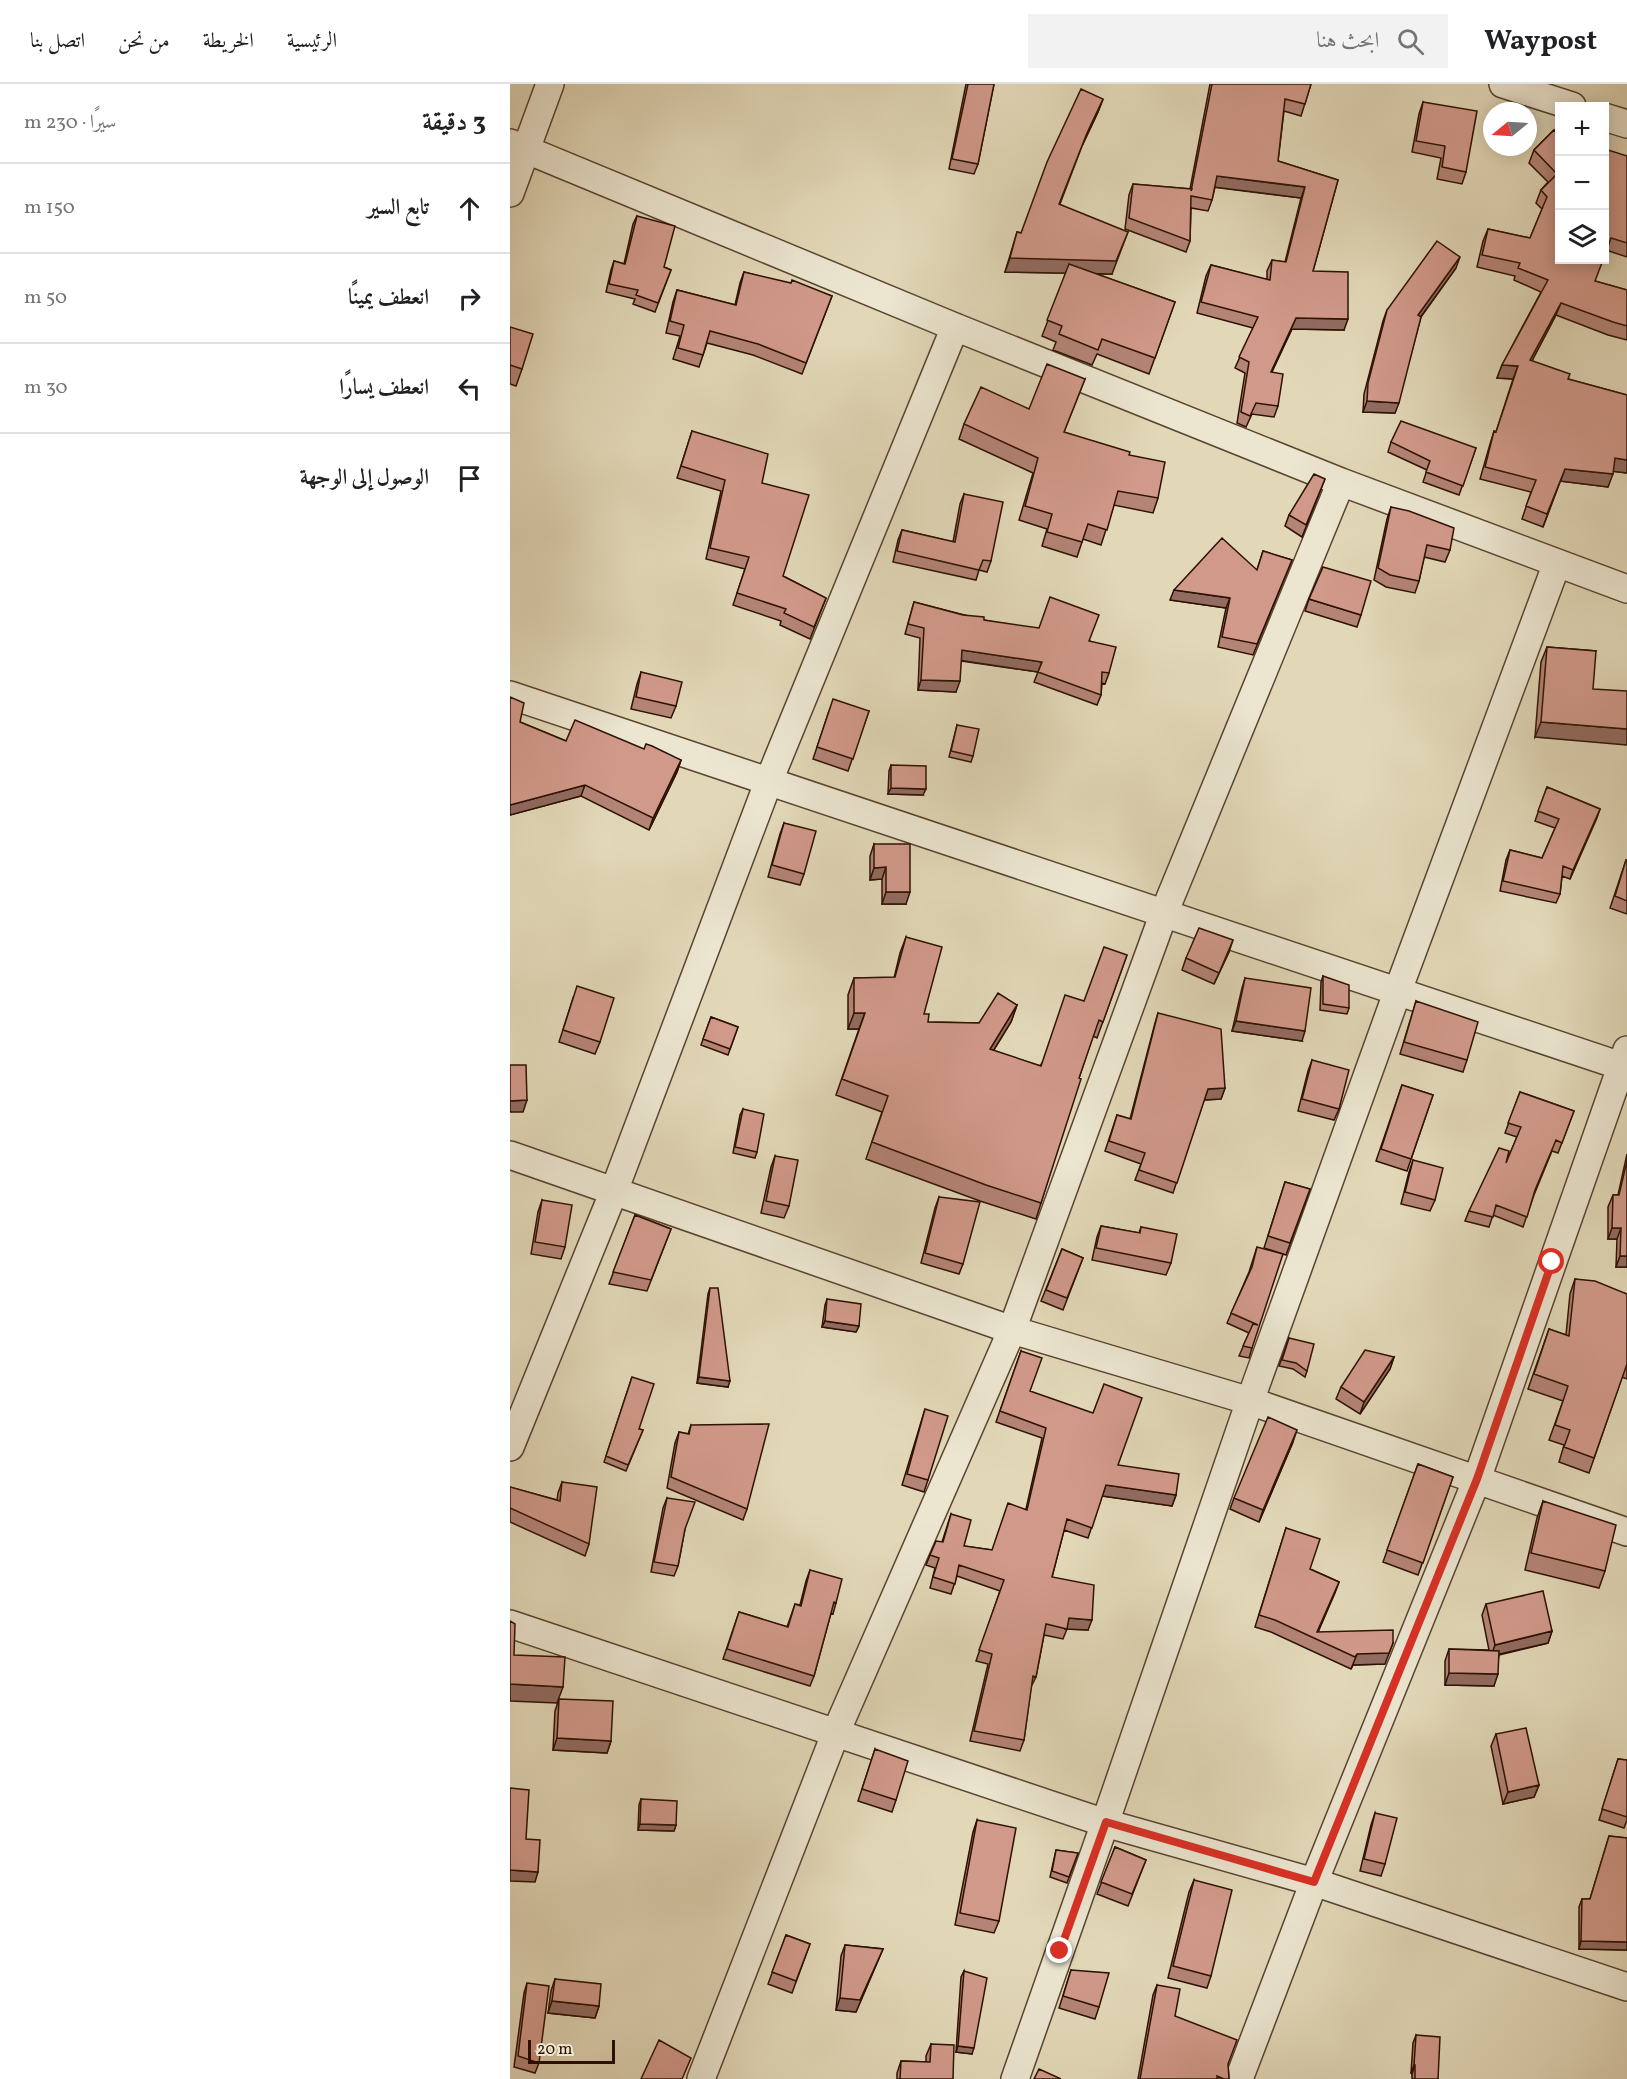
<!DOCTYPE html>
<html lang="ar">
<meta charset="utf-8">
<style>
body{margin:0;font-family:Vollkorn,Amiri,serif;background:#f2f2f2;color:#202124;direction:rtl}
.controls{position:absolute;right:18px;top:18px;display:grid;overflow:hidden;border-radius:0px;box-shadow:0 3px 15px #0003}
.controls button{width:54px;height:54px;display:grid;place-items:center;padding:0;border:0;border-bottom:2px solid #e0e0e0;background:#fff;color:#202124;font:30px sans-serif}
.compass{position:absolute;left:973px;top:18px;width:54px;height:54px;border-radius:50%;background:#fff;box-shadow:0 3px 15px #0003;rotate:252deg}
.scale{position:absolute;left:18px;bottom:15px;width:87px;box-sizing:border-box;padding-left:6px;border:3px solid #2d1103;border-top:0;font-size:16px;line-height:21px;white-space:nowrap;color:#2d1103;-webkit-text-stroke:4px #ece6d1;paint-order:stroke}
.stop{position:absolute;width:18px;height:18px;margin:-14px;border:4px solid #d93025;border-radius:50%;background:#fff}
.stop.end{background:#d93025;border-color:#fff;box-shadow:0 2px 6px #0008}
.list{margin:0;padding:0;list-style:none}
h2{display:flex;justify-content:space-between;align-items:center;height:78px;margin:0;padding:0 24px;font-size:26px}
h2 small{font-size:20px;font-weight:400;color:#757577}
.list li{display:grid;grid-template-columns:39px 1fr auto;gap:18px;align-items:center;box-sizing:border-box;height:90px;padding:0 24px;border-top:2px solid #e0e0e0}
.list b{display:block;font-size:22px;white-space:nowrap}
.list em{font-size:20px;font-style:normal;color:#757577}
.icon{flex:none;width:33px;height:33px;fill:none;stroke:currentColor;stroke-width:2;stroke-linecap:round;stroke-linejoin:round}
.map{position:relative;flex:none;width:1117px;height:1995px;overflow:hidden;direction:ltr}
header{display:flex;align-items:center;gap:36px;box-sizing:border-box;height:84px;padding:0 30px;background:#fff;border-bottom:2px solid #e0e0e0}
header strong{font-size:28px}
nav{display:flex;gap:33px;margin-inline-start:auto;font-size:21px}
.search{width:420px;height:54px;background:#f2f2f2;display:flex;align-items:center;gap:15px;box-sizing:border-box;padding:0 21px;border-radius:0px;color:#757577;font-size:22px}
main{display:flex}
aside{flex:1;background:#fff}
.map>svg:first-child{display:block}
</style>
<header>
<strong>Waypost</strong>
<div class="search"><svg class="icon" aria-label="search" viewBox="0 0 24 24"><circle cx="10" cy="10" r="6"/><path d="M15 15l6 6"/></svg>ابحث هنا</div>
<nav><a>الرئيسية</a><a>الخريطة</a><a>من نحن</a><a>اتصل بنا</a></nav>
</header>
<main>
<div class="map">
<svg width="1117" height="1995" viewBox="0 0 1117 1995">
<rect width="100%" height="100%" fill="#e2d8b8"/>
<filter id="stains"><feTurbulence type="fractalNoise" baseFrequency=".00333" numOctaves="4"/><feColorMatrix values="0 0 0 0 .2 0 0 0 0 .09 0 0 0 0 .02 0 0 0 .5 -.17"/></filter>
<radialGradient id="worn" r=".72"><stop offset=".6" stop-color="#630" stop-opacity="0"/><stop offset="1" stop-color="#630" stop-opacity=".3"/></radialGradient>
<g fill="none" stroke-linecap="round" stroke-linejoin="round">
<defs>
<path id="minor" d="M993 0 1062 22
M1094 33 1117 40
M0 59 445 243 831 398 1117 505
M0 109 40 0
M0 611 1117 984
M0 1071 502 1246 740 1317 1117 1448
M0 1363 104 1107 258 699 445 243
M0 1540 595 1739 804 1798 1117 1903
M191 1995 326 1648 502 1246 654 829 831 398
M505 1995 595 1739 740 1317 887 909 1047 479
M729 1995 804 1798 967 1395 1117 966"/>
</defs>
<use href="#minor" stroke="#5a4330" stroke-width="30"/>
<use href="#minor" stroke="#ece6d1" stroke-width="27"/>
</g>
<path fill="#b48477" stroke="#2d1103" stroke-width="1.5" d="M456 0H484L468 80 464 90 439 85Z
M700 0H801L791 32 774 27 768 77 828 96 803 187 834 246 782 245 762 288 768 322 764 333 742 330 736 343 727 339 735 289 725 284 743 244 687 229 696 192 701 181 757 196V187L762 176 775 178 791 114 705 103 702 116 698 127 681 124 680 157 676 168 615 145 619 111 623 100 680 105Z
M593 15 588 28 572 62 550 120 602 190H586L665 218 639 290 587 270 582 281 543 266 546 258 532 252 556 189 495 188 507 148 511 149Z
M913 18 956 88 952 100 927 95 931 74 902 68 909 30Z
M1044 46 1085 197 1117 206V256L1098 251 1046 231 1022 277 1058 295 1117 311V389L1103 387 1098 403 1050 397 1033 443 1012 435 1021 408 970 395 980 360 984 347 986 348 1003 295 987 294 992 281 1031 208 1004 196 1005 192 967 183 973 157 978 145 1020 154 1032 125 1026 119 1031 106 1038 98 1019 79 1024 66Z
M1117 72V173L1096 166Z
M127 132 154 183 161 186 145 228 123 220 125 215 96 208 101 186 104 177 114 180 123 140Z
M946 184 911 233 885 329 853 328 854 310 873 237 877 226Z
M234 188 322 212 292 290 243 271 197 259 189 283 163 275 170 252 156 249 163 218 167 206 225 221 230 199Z
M0 243 12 285 6 302 0 300Z
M575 295 554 348 619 371 648 414 643 429 604 421 591 461 573 455 567 473 532 462 537 445 509 436 523 389 449 355 454 340 519 325Z
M182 347 252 399 273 492 316 514 300 555 270 541 271 537 223 521 235 485 196 475 211 407 167 394Z
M881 358 966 364 949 411 913 398 917 386 878 368Z
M815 395 792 453 775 442 779 431Z
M454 410 481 477 477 488 469 486 466 496 383 478 388 456 392 446 443 458 450 420Z
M881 423 940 466 935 478 914 473 909 497 905 509 876 503 864 496 877 435Z
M753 467 782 476 743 571 708 563 716 524 660 516 747 486Z
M799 515 851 531 847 543 795 527Z
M404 518 474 536 580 557 599 589 595 600 592 599 591 611 587 621 524 598 528 588 451 577 446 608 408 606 410 554 395 550Z
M1037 563 1086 567 1025 653 1031 578Z
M131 588 166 622 161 634 121 625 127 600Z
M0 613 10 638 56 657 134 665 171 676 167 688 139 746 71 712 0 731Z
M319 627H359L338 687 303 675Z
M447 641 463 672 461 678 439 673Z
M381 681 413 711 378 710 379 687Z
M1037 703 1090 725 1060 795 1052 792 1050 810 1046 819 990 807 996 776 1000 766 1032 774 1045 744 1025 737Z
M274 739 294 790 290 801 258 793 270 750Z
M364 760 396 820H372V795L360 796V772Z
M1116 776H1117V830L1100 824Z
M396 853 414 930 418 938 469 939 507 921 501 938 483 967 530 982 574 917 617 871 587 954 583 952 569 994 531 1119 526 1135 470 1117 356 1075 372 1028 326 1011 349 945H338V911L344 894H384L390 869Z
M719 868 704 900 672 886 676 874Z
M813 892 839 924 837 930 810 926 811 898Z
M735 894 792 957 722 947 732 904Z
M63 914 90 958 85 970 49 958Z
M906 917 957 976 953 988 890 970Z
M648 929 715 1004 711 1015 694 1016 663 1109 625 1096 631 1080 595 1067 607 1031 620 1035 645 939Z
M201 933 228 943 218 971 191 961Z
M802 976 829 1025 824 1036 788 1027 798 987Z
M892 1001 923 1011 897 1087 866 1077Z
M1010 1008 1064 1027 1048 1069 1042 1067 1024 1111 1013 1143 983 1131 979 1143 955 1137 959 1127 996 1079 1007 1053 995 1049Z
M233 1025 247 1068 245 1074 223 1069 230 1031Z
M1117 1070V1183H1106L1107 1155H1098V1123L1103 1111H1108Z
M265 1072 279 1122 274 1134 251 1129 261 1083Z
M903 1076 925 1116 920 1127 891 1120 899 1088Z
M775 1098 800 1105 776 1171 754 1164Z
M429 1113 453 1180 449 1190 411 1179 425 1124Z
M32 1116 55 1163 51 1175 21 1170 28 1128Z
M125 1131 161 1145 137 1207 99 1200Z
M591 1142 629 1149 631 1143 661 1179 656 1191 582 1176 587 1153Z
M747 1163 742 1264 739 1274 729 1272 739 1249 717 1239 739 1188Z
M552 1165 573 1174 553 1226 531 1217Z
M1065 1195 1117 1210V1295L1112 1293 1079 1389 1049 1378 1054 1361 1039 1356 1053 1317 1018 1305 1039 1245 1056 1251 1060 1210Z
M200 1204 218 1303 187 1299 198 1210Z
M317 1215 349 1242 346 1248 312 1243 315 1221Z
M779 1254 797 1287 795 1293 783 1285 769 1282Z
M511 1267 520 1307 608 1381 666 1411 662 1422 592 1412 578 1454 554 1446 542 1493 578 1546 557 1545 553 1555 534 1551 526 1593 521 1603 514 1656 510 1667 460 1657 478 1580 466 1577 490 1507 447 1492 441 1510 420 1504 425 1484 416 1481 420 1471 432 1458 441 1430 454 1462 482 1466 516 1425 532 1354 486 1338Z
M884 1273 880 1285 850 1330 826 1315 831 1303Z
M122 1293 129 1345 133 1346 116 1387 94 1378Z
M415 1325 418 1396 414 1408 392 1401Z
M181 1341 237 1425 233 1436 157 1404 165 1359 169 1348 178 1350Z
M783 1358 749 1438 720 1425 724 1414Z
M908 1380 943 1393 908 1491 873 1478Z
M52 1398 79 1460 75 1472 0 1438V1403L47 1416 48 1409Z
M157 1414 175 1445 168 1482 164 1492 141 1488 153 1424Z
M1033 1417 1095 1487 1089 1504 1015 1486 1027 1434Z
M776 1444 800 1485 829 1498 808 1548 875 1580 843 1581 841 1585 761 1548 745 1543Z
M300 1486 326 1519 323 1530 321 1529 304 1592 300 1602 213 1575 229 1528 277 1543 285 1520 290 1521 296 1497Z
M976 1520 1042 1547 1038 1559 989 1571 984 1602 935 1601V1577L939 1565 979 1566 972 1531Z
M49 1615 101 1657 97 1669 43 1666 45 1627Z
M986 1650 1029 1701 1024 1713 993 1720 981 1662Z
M365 1665 386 1716 382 1728 348 1717Z
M1108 1675 1117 1676V1736L1114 1744 1089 1736Z
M131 1715 166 1741 164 1747 128 1746 129 1721Z
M865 1729 875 1780 871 1792 850 1787 861 1741Z
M467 1736 489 1837 484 1849 445 1841 463 1748Z
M1099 1752 1117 1754V1866L1069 1865V1823L1072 1815H1080Z
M605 1763 636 1776 618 1822 587 1810Z
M546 1766 568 1769 557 1799 540 1793Z
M684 1796 701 1892 697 1904 658 1894 679 1808Z
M276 1851 300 1860 282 1909 258 1900Z
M335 1861 373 1865 346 1928 326 1926 331 1872Z
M561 1886 589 1923 585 1935 549 1924Z
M454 1887 462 1970 446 1968 451 1893Z
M45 1895 89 1922 85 1934 38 1929 41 1907Z
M17 1899 29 1979 25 1989 4 1983 14 1909Z
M647 1901 665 1932 718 1980 719 1995H628L643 1911Z
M906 1951 928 1995H902V1990L901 1989 903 1959Z
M421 1960 443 1995H387V1989L391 1977 416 1978V1972Z"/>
<path fill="#926b61" stroke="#2d1103" stroke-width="1.5" d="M593 15 588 28 572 62 577 49Z
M707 92 795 103 791 114 703 103Z
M618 148 602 190 495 188 500 174Z
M950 173 946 184 904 242 908 231Z
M1051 219 1046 231 1016 288 1020 276Z
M786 234 838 235 834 246 782 245 756 299 761 288Z
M992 281 1008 282 1003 295 987 294Z
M857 317 889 319 885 329 853 328Z
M1105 374 1117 376V389L1100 387Z
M1055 385 1103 390 1098 403 1050 397 1033 443Z
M664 506 720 514 716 524 660 516Z
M452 566 532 578 528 588 448 576Z
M411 596 450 597 446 608 408 606Z
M1031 638 1117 645V661L1025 653Z
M171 676 167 688 139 746 143 734Z
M75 701 71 712 0 731V721Z
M381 704 416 705 413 711 378 710Z
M1090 725 1087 734 1060 795 1063 786Z
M376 783 372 795 360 796 364 784Z
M376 808H400L396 820H372Z
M723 856 719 868 704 900 709 889Z
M507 921 501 938 474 982 480 965Z
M344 929H355L349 945H338Z
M726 937 795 947 792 957 722 947Z
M715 1004 711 1015 694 1016 698 1005Z
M17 1016 13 1028H0V1017Z
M1102 1144H1111L1107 1155H1098Z
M1110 1172H1117V1183H1106Z
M315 1237 349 1242 346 1248 312 1243Z
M884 1273 880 1285 850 1330 854 1318Z
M189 1293 220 1297 218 1303 187 1299Z
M787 1346 783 1358 749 1438 753 1426Z
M596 1401 666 1411 662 1422 592 1412Z
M829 1498 825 1509 805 1555 807 1548Z
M559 1534 582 1536 578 1546 555 1545Z
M1042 1547 1038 1559 981 1572 985 1561Z
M883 1559 875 1580 843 1581 841 1585 847 1570Z
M939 1589 988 1590 984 1602 935 1601Z
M0 1600 53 1603 47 1619 0 1617Z
M47 1654 101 1657 97 1669 43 1666Z
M1029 1701 1024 1713 993 1720 998 1708Z
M130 1740 166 1741 164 1747 128 1746Z
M0 1786 28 1788 25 1798 0 1797Z
M1071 1857 1117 1858V1866L1069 1865Z
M373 1865 346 1928 326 1926 330 1914Z
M42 1917 89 1922 85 1934 38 1929Z
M448 1962 464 1964 462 1970 446 1968Z
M904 1981H905L902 1990 901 1989Z"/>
<path fill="#d1998a" stroke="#2d1103" stroke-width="1.5" d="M458 0H484L468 80 442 75Z
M702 0H801L795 20 775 15 768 77 828 96 803 187 838 188V235L786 234 761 288 773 290 768 322 746 319 740 332 731 328 739 278 729 273 748 233 691 218 701 181 760 196 762 176 776 178 795 103 707 92 702 116 681 112 680 157 619 134 623 100 682 105 681 107Z
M571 5 593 15 577 49 549 120 618 148 606 177 500 174 507 148 511 149 537 78Z
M913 18 967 27 956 88 932 83 935 62 906 57Z
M1044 46 1050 52V176H1093L1085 197 1117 206V242L1103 238 1051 219 1020 276 1060 290 1058 295 1117 311V376L1105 374 1103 390 1055 385 1037 430 1016 422 1026 396 975 383 984 347 986 348 1008 282 992 281 1038 196 1008 184 1010 179 972 171 978 145 1020 154 1037 113 1031 106 1047 90 1024 66Z
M1095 65 1117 72V159L1101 154 1095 171Z
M127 132 165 142 154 183 161 186 148 219 126 211 128 206 99 200 104 177 115 180Z
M927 157 950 173 908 231 911 233 889 319 857 317 858 299 877 226Z
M559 180 665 218 645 274 592 255 588 266 549 250 552 242 537 236Z
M234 188 281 199 282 196 322 212 296 279 248 260 200 247 193 271 168 264 174 241 160 237 167 206 226 221Z
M0 243 23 250 12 285 0 281Z
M537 280 575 295 554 348 620 368 619 371 655 378 648 414 608 407 597 446 578 440 572 458 537 448 542 430 515 422 528 374 454 340 471 303 519 325Z
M891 337 966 364 953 402 916 388 920 377 881 358Z
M182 347 258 370 252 399 299 411 273 492 316 514 304 543 274 529 276 525 227 509 239 473 200 464 215 396 171 382Z
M804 390 815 395 796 441 779 431Z
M454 410 493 418 481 477 473 476 469 486 387 467 392 446 445 458Z
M881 423 899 427 944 444 940 466 917 461 909 497 880 491 868 484Z
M712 454 747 486 753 467 782 476 747 560 712 553 720 514 664 506Z
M813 483 861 497 851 531 799 515Z
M540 513 589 531 579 557 606 563 599 589 592 588 591 611 528 588 532 578 452 566 450 597 411 596 414 544 398 540 404 518 453 531 474 533V536L529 544Z
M1037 563 1086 567 1083 605 1117 607V645L1031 638Z
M131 588 172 598 166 622 126 613Z
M0 613 14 619 10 638 56 657 65 636 134 665 136 660 142 662 171 676 143 734 75 701 0 721Z
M323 615 359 627 343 675 307 663Z
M447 641 469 645 463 672 441 667Z
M381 681 416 682V705L381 704Z
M1037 703 1090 725 1063 786 1053 782 1050 810 993 797 1000 766 1032 774 1049 735 1028 727Z
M274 739 306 747 294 790 262 781Z
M364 760H400V808H376V783L364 784Z
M1116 776H1117V817L1105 812Z
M689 844 723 856 709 889 676 874Z
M396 853 432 863 414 930H419L418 938 469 939 488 909 507 921 480 965 531 982 555 911 574 917 594 863 617 871 593 938 589 936 569 994 571 995 531 1119 476 1101 362 1058 378 1012 332 995 355 929H344V894L385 893Z
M813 892 839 901V924L813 920Z
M735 894 801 904 795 947 726 937Z
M67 902 104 914 90 958 53 946Z
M906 917 968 938 957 976 894 958Z
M648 929 711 945 715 1004 698 1005 667 1099 629 1086 635 1069 599 1057 607 1031 621 1035Z
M201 933 228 943 220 965 193 955Z
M802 976 839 986 829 1025 792 1015Z
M0 981H16L17 1016 0 1017Z
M892 1001 923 1011 901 1075 871 1065Z
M1010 1008 1064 1027 1052 1059 1046 1056 1025 1106 1017 1133 986 1121 983 1133 959 1127 989 1064 999 1067 996 1079 1011 1043 998 1039Z
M233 1025 254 1030 247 1068 225 1063Z
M265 1072 288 1076 279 1122 256 1117Z
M903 1076 933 1084 925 1116 895 1108Z
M1117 1077V1172H1110L1111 1144H1102L1103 1111H1109Z
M775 1098 800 1105 780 1159 758 1152Z
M429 1113 470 1118 453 1180 415 1169Z
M32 1116 62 1121 55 1163 25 1158Z
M125 1131 161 1145 141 1196 103 1188Z
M591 1142 630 1149 631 1143 667 1150 661 1179 586 1164Z
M747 1163 773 1170 742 1264 733 1262 743 1240 748 1241 721 1229 742 1183Z
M552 1165 573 1174 557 1214 536 1206Z
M1065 1195 1085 1197 1117 1210V1280L1084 1374 1054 1363 1060 1346 1045 1341 1058 1302 1024 1290 1039 1245 1059 1252Z
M200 1204H208L220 1297 189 1293Z
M317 1215 351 1220 349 1242 315 1237Z
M779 1254 804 1260 797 1287 786 1279 772 1276Z
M855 1266 884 1273 854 1318 831 1303Z
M511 1267 532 1274 520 1307 583 1329 594 1300 632 1314 608 1381 669 1390 666 1411 596 1401 582 1444 557 1435 542 1493 584 1501 582 1536 559 1534 557 1545 536 1540 526 1593 523 1592 514 1656 464 1647 482 1570 469 1566 494 1496 449 1481 445 1500 423 1493 429 1474 420 1471 426 1457 433 1458 441 1430 461 1436 454 1462 482 1466 498 1419 517 1426 536 1344 490 1327Z
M122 1293 144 1300 129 1345 133 1346 118 1381 96 1372Z
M415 1325 438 1332 418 1396 397 1390Z
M758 1333 787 1346 753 1426 724 1414Z
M259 1340 237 1425 161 1393 169 1348 179 1350 181 1341Z
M908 1380 943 1393 913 1479 877 1466Z
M52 1398 87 1403 79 1460 0 1424V1403L50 1417Z
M157 1414 185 1418 175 1445 168 1482 144 1478Z
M1033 1417 1106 1441 1095 1487 1021 1469Z
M776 1444 810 1455 800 1485 829 1498 807 1548 883 1546V1559L879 1569 847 1570 845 1573 765 1536 749 1531Z
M300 1486 332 1495 326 1519 324 1518 304 1592 217 1565 229 1528 278 1543 285 1520 291 1522Z
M1033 1507 1042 1547 985 1561 976 1520Z
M0 1537 5 1540 4 1571 55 1573 53 1603 0 1600Z
M939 1565 989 1567 988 1590 939 1589Z
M49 1615 103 1617 101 1657 47 1654Z
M1016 1644 1029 1701 998 1708 986 1650Z
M365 1665 398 1677 386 1716 352 1705Z
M1108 1675 1117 1676V1733L1092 1725Z
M0 1704 19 1706 16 1755 30 1756 28 1788 0 1786Z
M131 1715 167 1717 166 1741 130 1740Z
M865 1729 887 1734 875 1780 854 1775Z
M467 1736 506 1744 489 1837 450 1829Z
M1099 1752 1117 1754V1858L1071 1857 1072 1815H1080Z
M605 1763 636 1776 622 1810 591 1798Z
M546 1766 568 1769 559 1793 542 1787Z
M684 1796 722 1806 701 1892 663 1882Z
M276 1851 300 1860 286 1897 262 1888Z
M335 1861 373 1865 350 1916 330 1914Z
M561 1886 599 1889 589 1923 553 1912Z
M454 1887 477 1894 464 1964 448 1962Z
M45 1895 91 1900 89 1922 42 1917Z
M17 1899 39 1902 29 1979 8 1972Z
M647 1901 670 1905 665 1932 727 1956 718 1980 719 1995H714L707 1992V1995H630Z
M906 1951 930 1953 928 1995H905V1981H904Z
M149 1956 181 1974 172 1995H131Z
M421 1960 444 1961 443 1995H390L391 1977 420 1978Z
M529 1985 551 1995H524Z"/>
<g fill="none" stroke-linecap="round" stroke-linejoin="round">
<path stroke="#d93025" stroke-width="8" d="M550 1867 596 1738 804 1798 967 1395 1042 1178"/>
</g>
<rect width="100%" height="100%" filter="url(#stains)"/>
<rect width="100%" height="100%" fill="url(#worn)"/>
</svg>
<div class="controls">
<button>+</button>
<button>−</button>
<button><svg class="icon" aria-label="layers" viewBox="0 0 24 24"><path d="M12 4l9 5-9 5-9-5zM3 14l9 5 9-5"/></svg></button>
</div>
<svg class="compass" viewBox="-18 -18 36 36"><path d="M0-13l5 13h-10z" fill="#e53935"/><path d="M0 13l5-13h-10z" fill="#757577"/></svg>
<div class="scale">20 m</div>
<div class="stop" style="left:1042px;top:1178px"></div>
<div class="stop end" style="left:550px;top:1867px"></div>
</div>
<aside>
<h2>3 دقيقة<small>سيرًا · 230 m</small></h2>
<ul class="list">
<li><svg class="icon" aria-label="ahead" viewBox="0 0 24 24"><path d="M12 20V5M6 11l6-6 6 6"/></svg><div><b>تابع السير</b></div><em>150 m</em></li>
<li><svg class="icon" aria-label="right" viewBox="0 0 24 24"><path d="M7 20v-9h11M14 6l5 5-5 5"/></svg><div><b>انعطف يمينًا</b></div><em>50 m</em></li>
<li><svg class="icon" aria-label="left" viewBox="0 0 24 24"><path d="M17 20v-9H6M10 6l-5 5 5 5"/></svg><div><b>انعطف يسارًا</b></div><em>30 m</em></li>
<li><svg class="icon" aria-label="arrive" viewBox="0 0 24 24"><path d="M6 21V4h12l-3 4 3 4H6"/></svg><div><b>الوصول إلى الوجهة</b></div></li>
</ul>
</aside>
</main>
